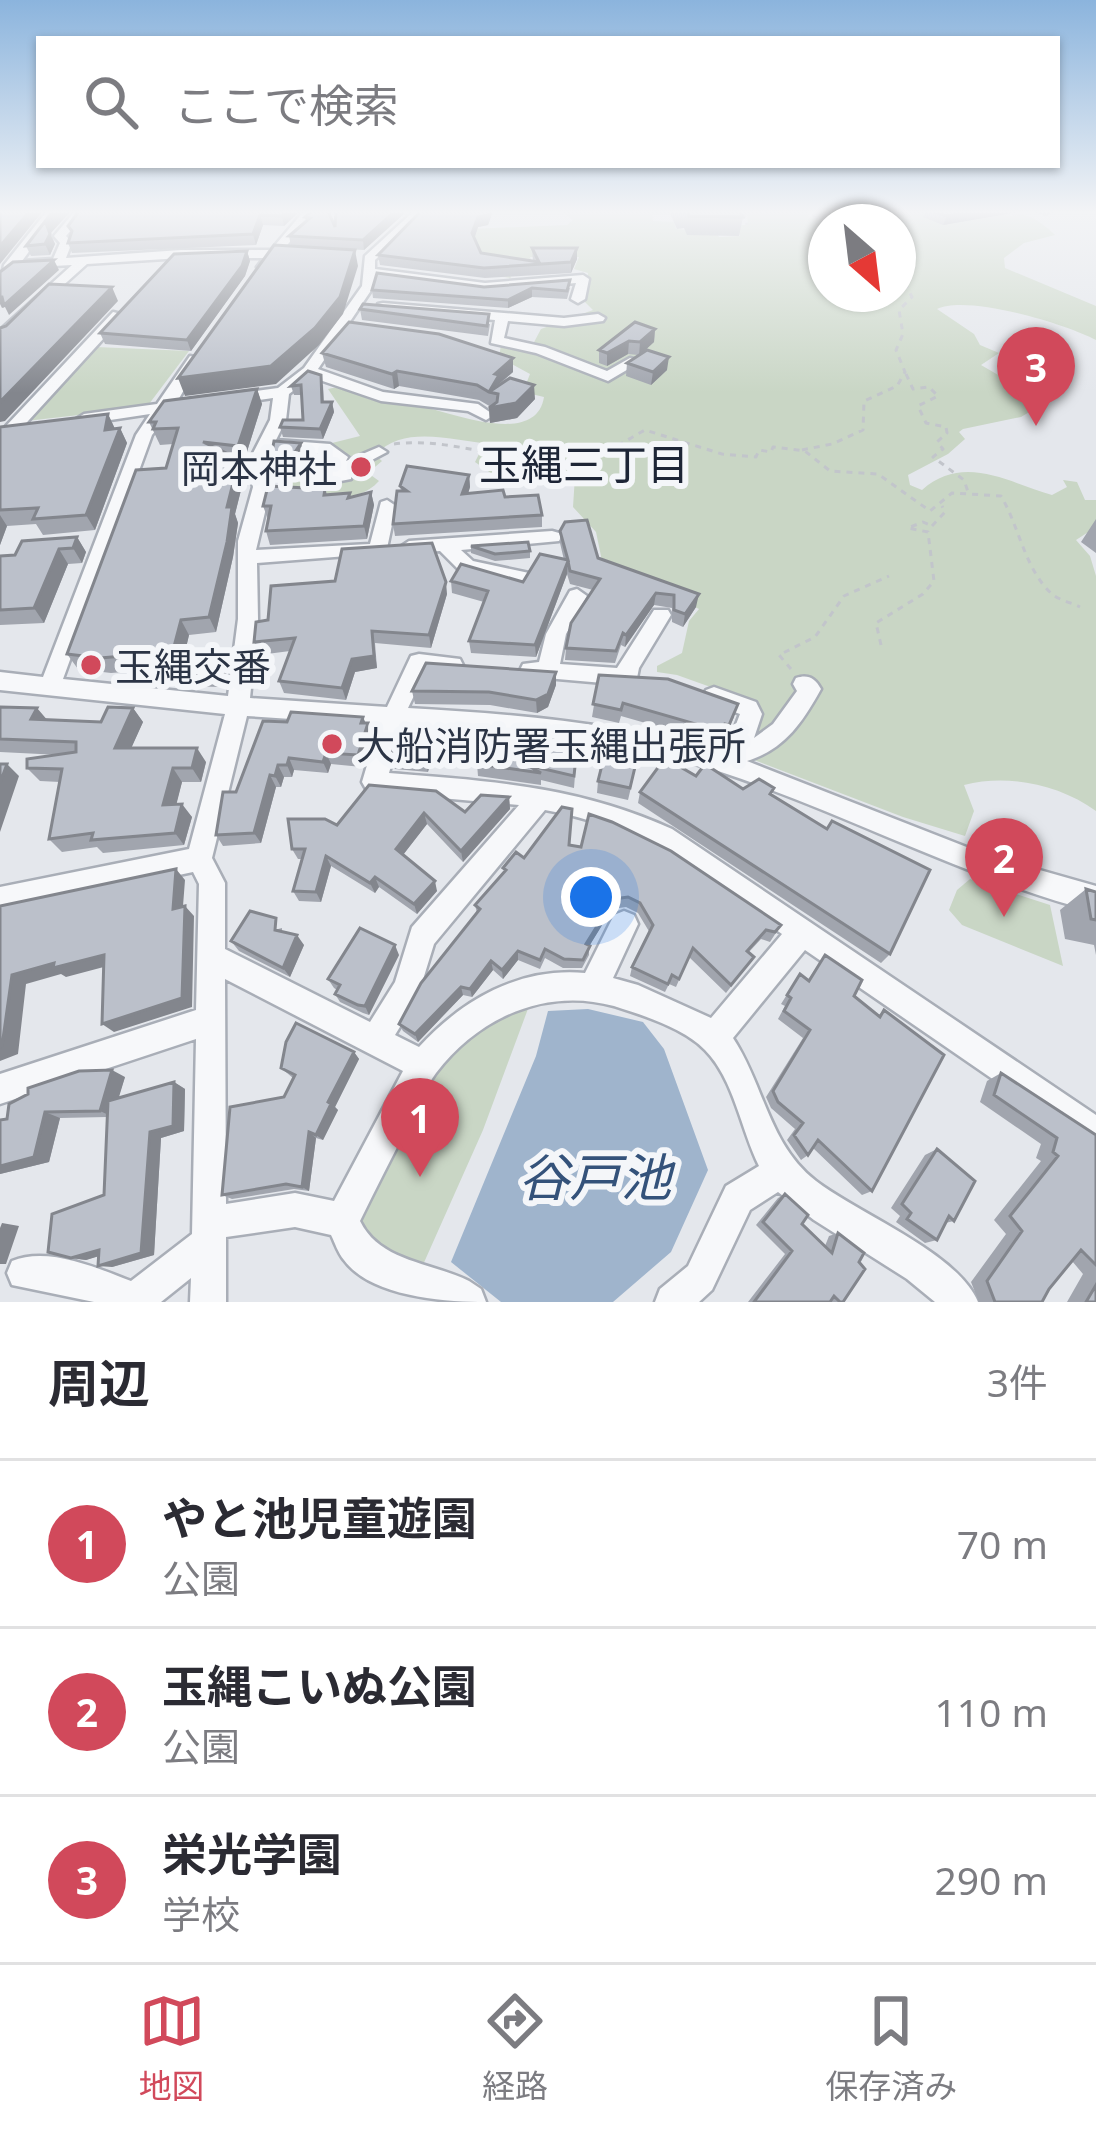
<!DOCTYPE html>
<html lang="ja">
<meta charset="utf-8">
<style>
body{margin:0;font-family:"Noto Sans","Noto Sans JP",sans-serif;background:#f2f2f3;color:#2b2b33}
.compass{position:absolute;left:808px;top:204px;width:108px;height:108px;border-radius:50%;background:#fff;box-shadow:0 3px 9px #0004;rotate:152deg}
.you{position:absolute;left:591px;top:897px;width:42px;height:42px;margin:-30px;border:9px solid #fff;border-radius:50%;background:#1a73e8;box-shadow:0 0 0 18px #1a73e833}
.badge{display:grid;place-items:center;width:78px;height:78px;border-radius:50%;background:#d1495b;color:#fff;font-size:39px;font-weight:700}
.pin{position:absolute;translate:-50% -99px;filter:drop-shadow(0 3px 6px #0008)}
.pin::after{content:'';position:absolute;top:63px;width:42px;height:36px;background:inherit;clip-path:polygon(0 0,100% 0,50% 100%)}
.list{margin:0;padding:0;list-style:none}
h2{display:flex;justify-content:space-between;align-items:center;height:156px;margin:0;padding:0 48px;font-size:51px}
h2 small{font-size:39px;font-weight:400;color:#7c7c81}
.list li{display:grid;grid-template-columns:78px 1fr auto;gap:36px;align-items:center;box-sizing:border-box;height:168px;padding:0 48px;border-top:3px solid #e1e1e2}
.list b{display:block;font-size:45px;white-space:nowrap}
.list p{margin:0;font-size:39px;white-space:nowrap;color:#7c7c81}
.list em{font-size:39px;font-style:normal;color:#7c7c81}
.icon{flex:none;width:66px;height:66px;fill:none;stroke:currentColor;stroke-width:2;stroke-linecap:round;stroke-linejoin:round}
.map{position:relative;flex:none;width:1096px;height:1302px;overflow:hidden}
.search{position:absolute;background:#fff;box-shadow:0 3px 9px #0004;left:36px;right:36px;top:36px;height:132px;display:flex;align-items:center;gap:30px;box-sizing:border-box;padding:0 42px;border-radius:0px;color:#7c7c81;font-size:45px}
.sheet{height:660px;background:#fff}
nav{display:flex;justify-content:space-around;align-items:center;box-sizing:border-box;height:168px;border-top:3px solid #e1e1e2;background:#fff;font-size:33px;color:#7c7c81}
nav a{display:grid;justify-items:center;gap:6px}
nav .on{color:#d1495b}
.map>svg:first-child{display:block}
</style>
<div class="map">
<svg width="1096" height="1302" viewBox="0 0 1096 1302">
<rect width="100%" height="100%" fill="#e4e7ec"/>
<path fill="#c9d6c5" d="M562 211H684L685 214 652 215 653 221 674 222 676 229 700 231 713 226 719 237 740 236 736 225H748L747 211H798L826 223V294H898V222H849L837 211H990C1021 225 1017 200 1055 235L1024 243 1004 258 1005 268 1096 306V340C1066 324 967 294 937 309L974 334 980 345 999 353 981 365 1029 393 1036 408 1021 417 963 429 959 432 965 439 948 454 908 475 910 485 922 490C964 453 1009 483 1052 495L1067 487 1063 480 1077 482 1085 500H1096V527L1076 540 1090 556 1096 576V811C1058 784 1008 774 964 785L974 811 965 836 903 817 749 758 758 704 677 675 657 672V666L682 653 689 621 699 609 602 561 596 532 573 507 575 476 534 475 527 483 498 478 475 462 479 454H499L501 448 493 444C454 442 406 423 375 455L382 461 368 473 379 481C356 507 315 495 284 493L283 483 324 445 360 436 328 389C346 384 355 395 372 400 387 405 404 402 419 406 451 412 536 448 544 397L523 392 530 374 499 357 501 345 532 346 541 329 593 310 584 301 588 273 574 269 579 257H530L533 266 509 273 511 278C485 276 478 250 470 229L567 225 573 220Z
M96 347 189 351 149 404 141 408 26 421Z
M970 879 1050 905 1063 966 962 925 949 910 957 890Z
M532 998 483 1130 422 1267 376 1254 354 1224 437 1062 481 1021Z"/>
<path fill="#9fb4cc" d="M588 1009 643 1022 664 1049 708 1170 671 1252 613 1302H501L451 1262 536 1056 548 1011Z"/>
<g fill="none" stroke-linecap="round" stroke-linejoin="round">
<defs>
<path id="minor" d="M47 211H59L22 261 53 259 60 243 54 236 75 211H87L66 236 72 242 66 258 181 250H271L304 211H316L283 250 288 251V257L277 258 263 271 257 267 264 258H181L87 264 0 342V330L72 265 16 268 0 285 4 265Z
M414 211H426L375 260V269L485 283 583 275 589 279 585 299 578 303 571 299 576 283 485 291 375 276 374 286 318 369 383 392 478 404 494 415 486 420 468 411 381 401 311 377 289 394 286 420 276 440 330 444 348 457 346 461 379 447 387 452 351 471V479L325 484 316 479 331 458 326 454 271 450 264 463 271 487 256 550 370 544 381 502 387 500 396 506 386 553 257 563 258 619 250 698 387 707 411 656 419 654 460 659 463 665 460 671H426L408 708C516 714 621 723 725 753L740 714 706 702 703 696 706 690 714 687 756 702 762 714 754 738 773 724 797 691 793 684 796 678C808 674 815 678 821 689 802 723 785 749 747 761L987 855 1096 886V912C965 878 846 813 718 771 616 738 508 732 402 726L389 773C490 781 578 786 672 829L1096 1115V1150L805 950 733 1038C764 1085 769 1145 816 1181 859 1214 958 1253 978 1302H935L907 1279 814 1220 778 1192 750 1210 712 1290 699 1302H655L660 1289 688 1266 726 1186 759 1166C741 1130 734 1079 705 1050 684 1028 642 1015 614 1006 545 987 478 1018 436 1073 425 1088 418 1106 410 1122 393 1155 376 1188 360 1221 380 1262 431 1262 469 1281L481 1289 486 1302C445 1302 371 1297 344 1260 338 1253 335 1243 331 1235L295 1227 226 1237V1302H190L191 1278 161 1302H94L12 1285 7 1273 12 1261C48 1246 97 1268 131 1281L192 1234 196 1039 0 1104V1074L196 1010 199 884 193 872 0 913V887L189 849 225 714 0 690V672L43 677 136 435 150 414 84 424 76 419 84 414 157 404 190 356 202 359 174 407 152 435 63 679 228 696 238 619V541L253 487 248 463 270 420 273 398 232 404 224 399 232 394 278 388 304 368 362 286 365 256ZM247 716 379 725 362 782 366 789 374 792 519 805 412 927 395 982 370 1022 225 949V883L212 858ZM545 810C642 826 704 880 782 934L711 1018 638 985 613 978 638 924 634 915 624 911 614 915 585 973C519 967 462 1000 419 1047L395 1035 417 999 434 944ZM225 979 403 1071 334 1201 295 1193 226 1204Z
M383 303 564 318 598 314 605 318 603 321 564 326 508 321 504 338 545 347 607 371 630 358 642 361 608 381 536 353 491 343 495 320 378 310V304Z
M113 312 125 315 18 432H6V426Z
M552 531 559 533 561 537 559 541 461 550 473 561 529 573 532 578 529 583 522 585 460 571 440 551 409 553 400 547 409 541Z
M577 589 587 596 566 634 560 664 617 668 654 610H668L671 615 639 668 636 683 626 685 523 676 520 670 523 664 539 662 546 634 570 591Z"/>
</defs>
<use href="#minor" stroke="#a9aeb7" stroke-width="5"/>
<path stroke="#c2c5cb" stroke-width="3" stroke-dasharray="6 6" stroke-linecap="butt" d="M744 211 747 225
M801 211 826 222
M869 211 883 222
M906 374 913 389 929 387 938 396 918 406 926 423 946 427 947 433 937 442 943 449 933 457 964 480 968 492
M394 444C460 435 529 475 594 456 612 451 628 439 645 430L722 454 756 457 759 450 771 452 773 447 805 451 830 471 878 474 930 511 952 493 1001 496C1019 526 1025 570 1052 594 1059 600 1072 603 1080 607
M802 450 832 444 863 430 864 401 897 386 905 372 896 350 903 334 899 310 912 297 898 269
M932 526 945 512 942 506
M881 645 876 623 923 594 934 581 928 532 908 528 923 522 932 526
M791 669 779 655 815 637 844 596 889 576"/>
<use href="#minor" fill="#f7f8fa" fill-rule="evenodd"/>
</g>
<path fill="#a1a5ae" d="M79 211H300L284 226 263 225 256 245 72 253 68 243 71 233 68 226Z
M407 211 364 250 291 246 289 236 306 221 305 217 335 227Z
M421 211H493L488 225 478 227 474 238 481 253 533 261 532 248H577V259L571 273 485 278 380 265 378 255Z
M669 211H740L743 217 739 236 687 235 684 228 677 229Z
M925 211H1023L943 225 923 217Z
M1031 211H1058L1046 216Z
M51 233 55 244 50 255 31 256 26 246Z
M247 251 250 261 245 276 191 351 105 344 100 333Z
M484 287 570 288 567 299 532 297 508 308 373 298 372 290Z
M360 309 490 324 488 336 362 320Z
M655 329 654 342 640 354 667 370 651 385 626 376 627 363 638 355 628 354 607 366 599 363V350Z
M322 353 513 372 500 384 535 399 517 418 490 423 489 408 491 407 479 400 399 386 394 389 326 367Z
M323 385 324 402H332L334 412 323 439 283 437 280 427 303 420 302 395H294L291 386Z
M257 389 262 404 244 461H240L245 474 235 514 238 523 233 557 216 632 189 635 185 652 220 656 227 669 226 675 220 687 187 686 179 682 176 677 154 678 149 670 111 673 78 669 67 654 166 468 173 444 160 445 149 422Z
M108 414 115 429 120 428 127 443 95 530 43 535 36 524 7 526 0 545V427Z
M272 452 305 457 297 468 276 466Z
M469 475 470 487 468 494 505 497 542 515V527L395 536 393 524 401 491 400 486Z
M325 489 327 494 351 497 371 492 374 505 367 539 270 545 266 531 268 519 263 506Z
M1096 519V553L1081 542Z
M560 531 598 558 696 607 683 627 672 622V608L654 605 625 647 621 645 615 663 565 660 566 648 593 590 570 584 567 574 536 657 471 653 469 641 484 602 452 593 451 581 523 582 564 560 560 543Z
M77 537 86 552 82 563 68 564 44 623 0 625V556L15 555Z
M471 546 530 551V558L495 561 471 553Z
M447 594 431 648 375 643 377 668 355 672 346 700 284 693 279 681 290 651 259 655 254 642Z
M599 675 734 717 725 738 722 737 719 744 621 716 619 723 592 717Z
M556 685 548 707 537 713 490 705 415 704 412 691Z
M0 707 47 720 101 722 133 708 143 722 131 748 206 762 201 782H182L176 804 192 817 184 845 103 853 97 847 62 852 49 839 60 782 40 781 27 768 60 755 0 752Z
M287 722 368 723 371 735 362 767 331 764 328 773 294 770 292 777H284L281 787H276L261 843 223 846 216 835 236 792Z
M578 737 574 788 541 780V785L478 776 477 764Z
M433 748 428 772 395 769 391 757Z
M638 758 628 800 597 793 598 781Z
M696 776 772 795 890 954 881 963 638 803 640 792Z
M369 785 465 812 509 797 510 809 463 862 427 824 403 855 437 891 417 914 379 887 375 893 331 866 321 902 299 901 293 891 302 859H298L292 849 337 825Z
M569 845 781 925 770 942 761 939 749 952 754 957 726 993 689 957 676 987 669 984 665 992 630 976 632 967 650 933 638 913 626 907 612 909 589 946V955L582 968H563L545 958 540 969 518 960 503 979 493 970 472 997 463 995 418 1042 403 1031 399 1024 477 913 475 905 504 873 503 868 524 858Z
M1086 889 1096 892V955L1094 945 1065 939 1060 910Z
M282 928V932L304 945 290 977 239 951 231 941Z
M399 955 369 1015 363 1013 340 1002 335 994 337 990 334 988 328 979Z
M825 955 854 996 878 1016 884 1010 872 1191 862 1195 813 1148 808 1155 801 1160 787 1140 795 1129 771 1108 766 1097 803 1038 778 1019 785 1006 781 1004 800 974 808 980Z
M354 1052 359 1059 335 1107 338 1110 323 1140 316 1138 309 1191 294 1189 232 1199 222 1195 284 1097 293 1078 281 1068Z
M1001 1073 1096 1135V1302H1067L1083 1274 1072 1261 1049 1289 1042 1302H979L971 1282 1006 1234 994 1220 1041 1161 1036 1158 1041 1144 980 1102 987 1081Z
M125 1077 118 1098 174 1082 185 1089 184 1131 161 1138 154 1255 112 1267 98 1256 86 1260 71 1258 104 1195 107 1117 60 1118 49 1162 0 1174V1120Z
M937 1149 954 1221 945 1223 937 1240 925 1243 896 1222 900 1216 891 1208 925 1155Z
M785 1194 802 1224 825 1246 829 1236 838 1233 859 1262 843 1302H748L785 1254 756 1225 778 1198Z"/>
<path fill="#83868d" d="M30 211H43L0 264V246Z
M57 211H71L51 233 46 223Z
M287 211H300L284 226 282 216Z
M395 211H407L364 250 363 240Z
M489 211H493L488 225 478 227 473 243 472 233 478 217Z
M976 211H1023L943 225 947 216Z
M260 215 263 225 256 245 253 234Z
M50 234 55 244 50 255 45 244Z
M577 248V259L571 273V262Z
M355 250 358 266 343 314 319 345 276 384 185 396 178 378Z
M247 251 250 261 245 276 191 351 187 340Z
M54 260 59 270 9 315 5 307 2 308 0 304V297Z
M112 287 118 301 5 421 0 422V402Z
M532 288V297L508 308V300Z
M655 329 654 342 639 356 640 342Z
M629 341 628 354 607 366V353Z
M669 357 667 370 651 385 653 372Z
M513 358V372L489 392 490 406 489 392 495 374Z
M397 371 399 386 394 389 392 374Z
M534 385 535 399 517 418 490 423 489 408Z
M257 389 262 404 244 461 238 446Z
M332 402 334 412 323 439 320 429Z
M108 414 115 429 105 430Z
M120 428 127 443 95 530 86 515Z
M301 443 305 457 297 468 293 455Z
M239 459 245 474 235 514 238 523 233 557 216 632 209 617 227 507Z
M469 475 470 487 464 506 462 494Z
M371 492 374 505 367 539 364 526Z
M0 515 7 526 0 545Z
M77 537 86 552 82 563 73 548Z
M59 549 68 564 44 623 34 608Z
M568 561 567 574 536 657 535 645Z
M446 582 447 594 431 648 429 635Z
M656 593 654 605 625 647 626 635Z
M699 594 696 607 683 627 685 614Z
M181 620 189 635 180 673 176 671 170 662Z
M372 631 377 668 355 672 346 700 342 688 352 659Z
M220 656 227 669 226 675 220 687 213 674Z
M556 672V685L548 707 537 713 536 700Z
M37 708 49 722 31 719Z
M133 708 143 722 125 762 115 748Z
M363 717 371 735 362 767 358 755Z
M430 735 433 748 428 772 425 759Z
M197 748 206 762 201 782 192 768Z
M326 753 331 764 328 773 323 762Z
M289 758 294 770 292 777 287 765Z
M7 764 19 776 0 832V783Z
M278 765 284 777 281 787 275 776Z
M173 768 182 782 173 818 163 805Z
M270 775 276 787 261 843 254 833Z
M509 797 510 809 463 862 461 851Z
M182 804 192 817 184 845 175 833Z
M424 813 427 824 399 860 396 849Z
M326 856 331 866 321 902 316 892Z
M176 869 185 880 182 919 173 909Z
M375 877 379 887 375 893 370 883Z
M435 881 437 891 417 914 414 904Z
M614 899 612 909 585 953 586 944Z
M185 906 194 916 192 1007 114 1032 102 1024Z
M297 935 304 945 290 977 283 968Z
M395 945 399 955 369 1015 365 1006Z
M518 951V960L503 979 502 970Z
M104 955 115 964 66 977 61 974 26 984 18 1054 0 1061V1047L12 975 54 963Z
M491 961 493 970 472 997 470 989Z
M461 987 463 995 418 1042 415 1034Z
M354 1052 359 1059 335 1107 338 1110 323 1140 316 1135 328 1102Z
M112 1070 125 1077 113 1117 100 1111Z
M174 1082 185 1089 184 1131 161 1138 154 1255 112 1267 98 1266 150 1132Z
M45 1112 60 1118 49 1162 0 1174V1166Z
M309 1132 316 1138 309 1191 302 1187Z
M2 1223 19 1226 6 1264H0V1228Z
M99 1250 113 1252 86 1260 71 1258Z"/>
<path fill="#bbc0ca" stroke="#83868d" stroke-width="3" d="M0 211H30L0 246Z
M53 211H57L46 223 50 234 45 244 26 246Z
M79 211H287L282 216 260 215 253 234 68 243 72 231 68 226Z
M311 211H328L335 227 336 211H395L363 240 289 236 310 218 305 217Z
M421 211H489L488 215 478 217 472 233 481 253 539 262 532 248H577L571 262 484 268 378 255Z
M687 211H740L743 217 689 216Z
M933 211H976L947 216Z
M274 245 355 250 340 297 315 328 271 366 178 378Z
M247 251 242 266 187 340 100 333 174 254Z
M54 260 4 305 2 297H0V272L13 262Z
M377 273 484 287 570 280 567 291 532 288 508 300 372 290Z
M49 284 112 287 0 402V328L6 326Z
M363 304 489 314 487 326 360 309Z
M349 322 439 334 513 358 495 374 499 375 489 392 510 378 534 385 516 403 489 408 497 402 498 394 489 392 477 385 397 371 392 374 322 353Z
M635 322 655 329 640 342 629 341 607 353 599 350Z
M647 350 669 357 653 372 627 363Z
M308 371 321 375 322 402H332L320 429 280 427 283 420H303L301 385 291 386Z
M257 389 238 446 203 442 239 459 227 507H232L227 542 209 617 181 620 170 662 145 663 148 654 100 658 67 654 136 470 166 468 178 428 153 429 156 422H149L164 401Z
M108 414 105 430 120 428 86 515 33 519 38 508 0 510V427Z
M274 441 301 443 293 455 272 452Z
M407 466 469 475 462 494 503 490 505 497 538 495 542 515 393 524 397 491H407L400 486Z
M268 486 325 489 324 495 350 493 348 498 371 492 364 526 266 531 271 506H263Z
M587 520 598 558 699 594 685 614 674 610V595L656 593 626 635 623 633 616 651 566 648 571 623 600 579 570 571 568 561 535 645 469 641 488 591 451 581 461 564 523 582 540 554 568 560 560 531 565 522Z
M77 537 73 548 59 549 34 608 0 610V556L15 555 22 541Z
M528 542 530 551 495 554 471 546Z
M432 543 446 582 429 635 372 631 374 656 352 659 342 688 279 681 295 638 254 642 256 622 268 620 271 586 335 581 342 549Z
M182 651 220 656V662L213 674 180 673 172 669Z
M426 663 556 672 548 694 536 700 489 692 412 691Z
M599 675 668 679 738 704 729 725 725 724 723 732 623 703 621 710 593 704Z
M0 707 37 708 31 719 101 722 108 707 133 708 115 748H197L192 768H173L163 805 182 804 175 833 91 840 93 833 49 839 62 769 27 768V759L76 752V742L0 739Z
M291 712 363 717 361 723H368L358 755 326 753 323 762 289 758 287 765H278L275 776 270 775 254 833 216 835 223 792H236L263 721 287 722Z
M482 732 578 737 574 776 527 765 541 773 477 764Z
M430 735 425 759 391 757 397 736Z
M614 740 640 746 630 788 598 781 606 749 611 751Z
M665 758 696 776 705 764 743 789 759 779 774 788 770 794 827 829 832 821 930 870 890 954 640 792Z
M0 764H7L0 783Z
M369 785 436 791 465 812 481 795 509 797 461 851 424 813 396 849 435 881 414 904 375 877 370 883 326 856 316 892 293 891 305 849H292L288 819H325L337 825Z
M562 807 572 809 569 845 581 847 589 814 612 822 671 851 781 925 775 932 766 930 747 951 754 957 731 985 693 948 679 979 672 975 668 984 632 967 653 925 640 903 628 897 614 899 586 944 590 946 583 960 564 959 545 949 540 960 518 951 502 970 491 961 470 989 461 987 415 1034 399 1024 421 983 480 909 475 905 506 870 503 868 516 852 524 858Z
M176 869 173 909 185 906 182 998 102 1024 104 955 53 968 54 963 12 975 2 1046 0 1047V906Z
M1086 889 1096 892V920L1091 919Z
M250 911 276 918 275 930 297 935 283 968 231 941Z
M360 928 395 945 365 1006 358 1005 335 994 340 985 328 979Z
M825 955 862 980 854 996 880 1017 884 1010 944 1055 872 1191 818 1140 808 1155 794 1135 803 1123 778 1102 773 1091 810 1030 784 1011 791 998 787 995 800 974 809 981Z
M296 1023 354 1052 328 1102 331 1104 316 1135 309 1132 302 1187 286 1184 222 1195 230 1107 284 1097 295 1075 281 1068 286 1042Z
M112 1070 100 1111 45 1112 34 1157 0 1166V1120L7 1119 9 1104 28 1094V1088L79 1071Z
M1001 1073 1096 1135V1265L1081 1250 1049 1289 1042 1302H995L987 1281 1022 1231 1010 1216 1058 1156 1053 1152 1057 1138 994 1095Z
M174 1082 173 1126 150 1132 141 1253 98 1266 99 1250 71 1258 48 1252 52 1214 104 1195 108 1101Z
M937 1149 975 1181 954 1221 949 1216 937 1240 907 1219 911 1213 902 1204Z
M785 1194 808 1215 802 1224 832 1253 838 1233 864 1253 859 1262 865 1269 843 1302H840L834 1296 830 1302H754L792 1251 763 1222Z
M1096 1285V1302H1086Z"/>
<linearGradient id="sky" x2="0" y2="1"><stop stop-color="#8bb4dd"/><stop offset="0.54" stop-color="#f3f4f6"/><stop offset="1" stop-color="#f3f4f6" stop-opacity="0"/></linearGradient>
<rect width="1096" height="393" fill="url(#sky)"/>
<g fill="#d1495b" stroke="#f4f6f9" stroke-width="4.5">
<circle cx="361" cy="467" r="12"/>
<circle cx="91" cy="665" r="12"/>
<circle cx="332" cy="744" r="12"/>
</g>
<g text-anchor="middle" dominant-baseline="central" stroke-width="12" stroke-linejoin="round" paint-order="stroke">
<g font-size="39" fill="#2b3445" stroke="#f4f6f9" text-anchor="start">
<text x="337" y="467" text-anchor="end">岡本神社</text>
<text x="115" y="665">玉縄交番</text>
<text x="356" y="744">大船消防署玉縄出張所</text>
</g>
<g font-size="42" fill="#1d2536" stroke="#f4f6f9">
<text x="584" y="463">玉縄三丁目</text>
</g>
<g font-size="51" font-style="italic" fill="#34527a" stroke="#f4f6f9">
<text x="595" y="1176">谷戸池</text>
</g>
</g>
</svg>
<svg class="compass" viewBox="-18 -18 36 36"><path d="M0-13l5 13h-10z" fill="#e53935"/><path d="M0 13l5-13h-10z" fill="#7c7c81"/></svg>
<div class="you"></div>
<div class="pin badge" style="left:420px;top:1177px">1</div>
<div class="pin badge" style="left:1004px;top:917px">2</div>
<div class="pin badge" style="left:1036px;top:426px">3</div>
<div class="search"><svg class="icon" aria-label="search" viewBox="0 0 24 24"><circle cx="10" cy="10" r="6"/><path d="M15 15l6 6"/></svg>ここで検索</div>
</div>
<section class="sheet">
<h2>周辺<small>3件</small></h2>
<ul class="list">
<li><span class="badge">1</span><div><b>やと池児童遊園</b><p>公園</p></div><em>70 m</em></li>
<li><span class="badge">2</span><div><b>玉縄こいぬ公園</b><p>公園</p></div><em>110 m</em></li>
<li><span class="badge">3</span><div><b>栄光学園</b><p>学校</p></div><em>290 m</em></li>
</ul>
</section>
<nav>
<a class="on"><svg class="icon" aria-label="map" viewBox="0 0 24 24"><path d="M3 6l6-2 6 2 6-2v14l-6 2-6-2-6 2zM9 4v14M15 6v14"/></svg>地図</a>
<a><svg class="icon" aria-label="directions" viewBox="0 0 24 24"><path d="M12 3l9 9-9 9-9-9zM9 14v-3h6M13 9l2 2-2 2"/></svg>経路</a>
<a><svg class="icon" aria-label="saved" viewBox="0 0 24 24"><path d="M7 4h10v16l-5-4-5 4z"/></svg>保存済み</a>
</nav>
